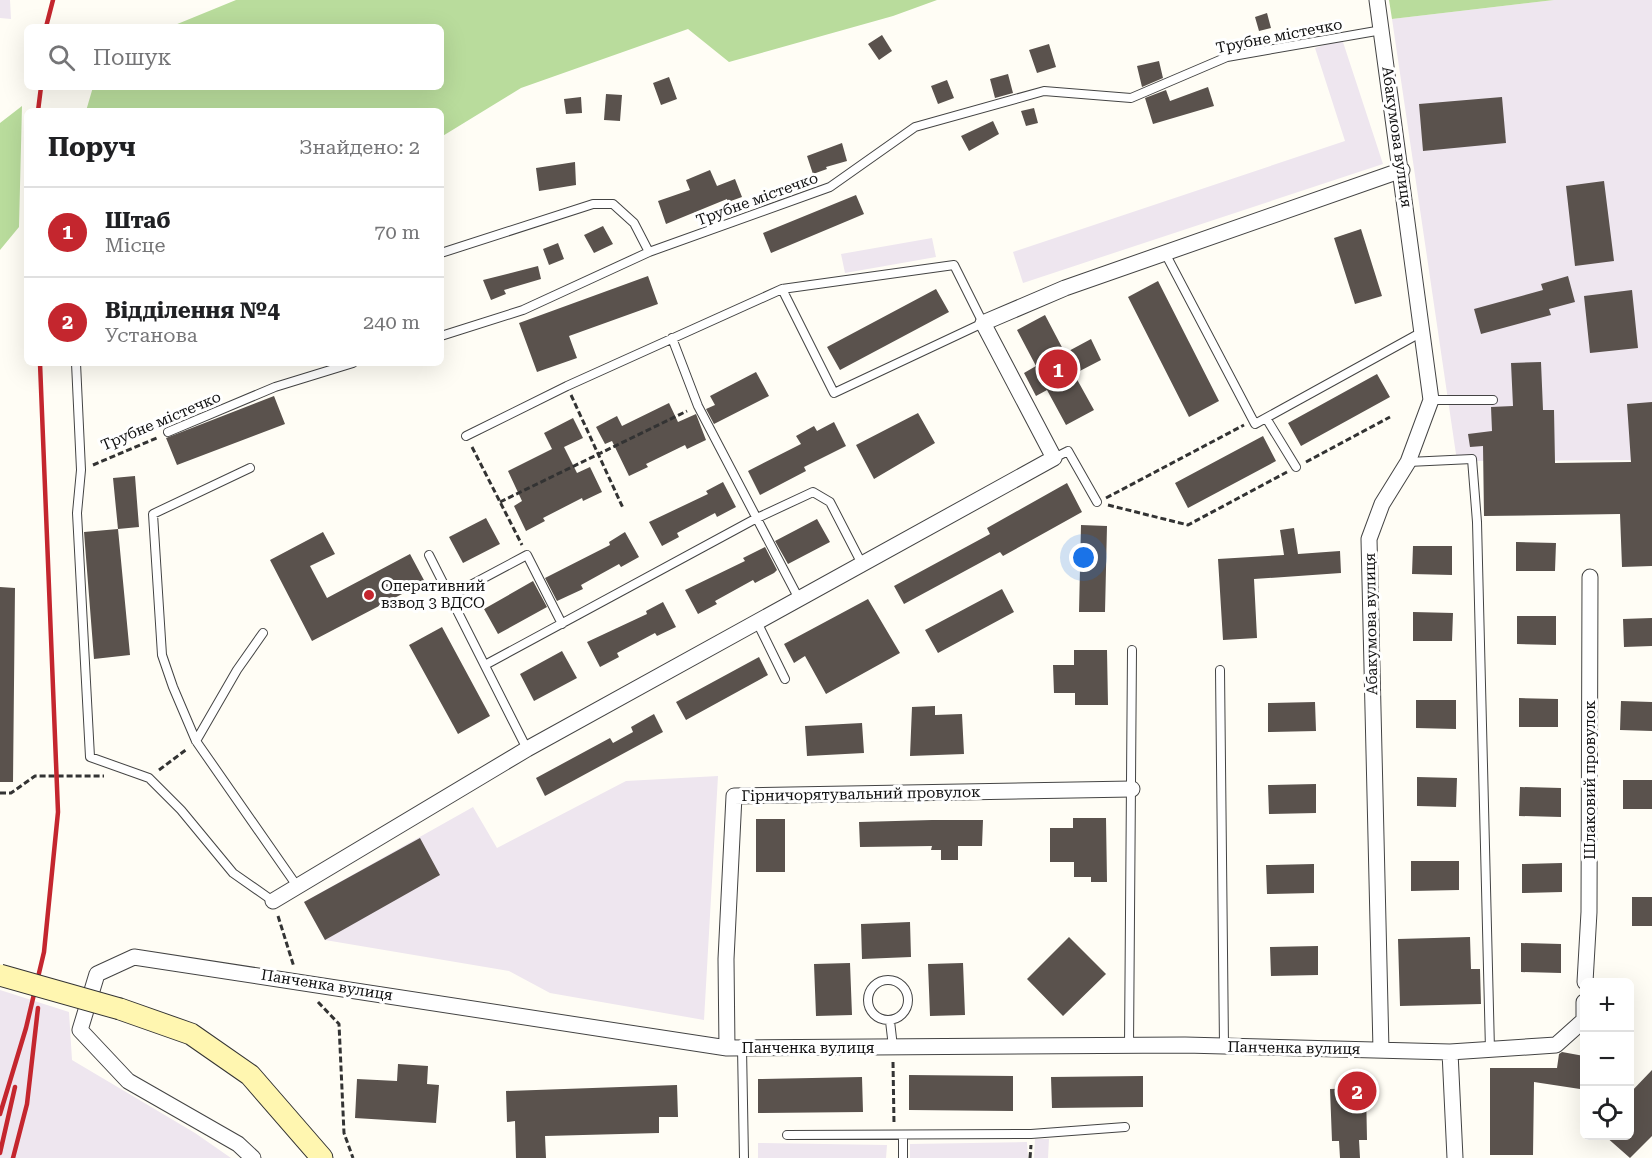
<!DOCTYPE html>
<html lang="uk">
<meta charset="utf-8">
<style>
body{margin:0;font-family:"Roboto Serif",serif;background:#f6f6f6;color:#202124}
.controls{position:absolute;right:18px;bottom:18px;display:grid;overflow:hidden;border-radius:9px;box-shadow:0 6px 24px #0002}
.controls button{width:54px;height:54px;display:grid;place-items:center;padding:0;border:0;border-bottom:2px solid #e0e0e0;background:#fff;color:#202124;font:30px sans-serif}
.you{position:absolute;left:1084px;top:558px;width:21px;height:21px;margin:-15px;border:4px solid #fff;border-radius:50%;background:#1a73e8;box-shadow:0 0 0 9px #1a73e833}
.badge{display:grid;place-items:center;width:39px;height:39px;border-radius:50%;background:#c4262e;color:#fff;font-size:20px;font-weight:700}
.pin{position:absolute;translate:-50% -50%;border:3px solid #fff;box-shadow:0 2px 6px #0006}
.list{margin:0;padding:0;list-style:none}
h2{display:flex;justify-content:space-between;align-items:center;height:78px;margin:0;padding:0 24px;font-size:26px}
h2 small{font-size:20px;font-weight:400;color:#757577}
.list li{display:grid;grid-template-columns:39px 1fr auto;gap:18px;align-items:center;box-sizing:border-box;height:90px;padding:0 24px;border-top:2px solid #e0e0e0}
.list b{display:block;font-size:22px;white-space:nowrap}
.list p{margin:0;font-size:20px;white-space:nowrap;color:#757577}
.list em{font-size:20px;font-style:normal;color:#757577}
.icon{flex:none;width:33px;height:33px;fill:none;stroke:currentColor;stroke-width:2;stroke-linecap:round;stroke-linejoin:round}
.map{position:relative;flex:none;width:1652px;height:1158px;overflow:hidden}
.search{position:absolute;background:#fff;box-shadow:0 6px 24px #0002;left:24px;top:24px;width:420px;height:66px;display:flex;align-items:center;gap:15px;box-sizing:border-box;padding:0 21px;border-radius:9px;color:#757577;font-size:22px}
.panel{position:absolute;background:#fff;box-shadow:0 6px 24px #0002;left:24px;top:108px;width:420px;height:258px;border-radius:9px}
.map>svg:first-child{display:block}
</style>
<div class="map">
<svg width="1652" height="1158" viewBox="0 0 1652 1158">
<rect width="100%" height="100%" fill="#fffdf5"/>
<path fill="#eee6ef" d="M0 0H10L11 19 0 18Z
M1554 0H1652V460L1457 461 1392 19Z
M1342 39 1383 164 1023 283 1013 252 1345 141 1315 48Z
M932 238 936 257 845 273 841 254Z
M718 776 704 1020 550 993 509 971 325 940 304 902 473 807 497 848 626 781Z
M0 990 69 1012 72 1060 195 1133 231 1158H0Z
M1035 1139H1049L1048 1158H1034Z
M1027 1142 1028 1158H910V1144Z
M758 1143 887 1145 886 1158H758Z"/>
<path fill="#b9dc9c" d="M236 0H937L893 16 729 62 688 29 521 88 441 137V111H86L93 87H441V27H170Z
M1389 0H1554L1392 19Z
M22 106 19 227 0 250V123Z"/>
<path fill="#5a524d" d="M1267 13 1271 28 1259 31 1255 17Z
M882 35 892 51 879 60 868 44Z
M1049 44 1056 67 1037 73 1029 50Z
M1159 61 1163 78 1142 87 1137 66Z
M1008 74 1013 93 995 98 990 79Z
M669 77 677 99 661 105 653 83Z
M947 80 954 98 938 104 931 86Z
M1208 87 1214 106 1153 124 1145 98 1166 90 1170 101Z
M606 94 622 95 620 121 604 120Z
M581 97 582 113 566 114 564 99Z
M1502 97 1506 143 1423 151 1419 104Z
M1034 108 1038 123 1026 126 1021 111Z
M993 121 999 134 969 151 961 136Z
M842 143 847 161 826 167 827 169 813 174 807 156Z
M575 162 576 185 539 191 536 168Z
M710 170 717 186 735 179 742 197 728 202 727 199 666 224 658 201 690 190 686 180Z
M1604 181 1614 261 1575 266 1566 186Z
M856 195 864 214 771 253 763 233Z
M603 226 613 244 594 253 584 235Z
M1361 229 1382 296 1355 304 1334 238Z
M558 243 564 259 549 265 543 249Z
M538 266 541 279 504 290 506 294 491 300 483 280Z
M648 276 658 304 569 336 577 358 537 372 519 323Z
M1568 276 1575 302 1549 309 1551 315 1481 334 1474 309 1543 290 1541 284Z
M1158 281 1219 401 1189 417 1128 297Z
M936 289 949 312 840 370 827 347Z
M1632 290 1638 348 1590 353 1584 296Z
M1045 315 1065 353 1091 339 1101 360 1074 374 1094 410 1066 425 1047 390 1036 396 1024 373 1036 366 1017 330Z
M1541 362 1543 410H1554L1555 463 1631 462 1627 404 1652 402V566L1622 567 1620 514 1484 516 1483 446 1470 447 1468 434 1492 431 1491 407 1513 406 1511 363Z
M756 372 769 396 714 424 706 409 715 405 710 396Z
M1377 374 1390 397 1301 446 1288 423Z
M274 396 285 424 177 465 166 438Z
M669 403 678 422 696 414 706 440 687 449 685 445 646 464 648 467 629 476 612 441 605 444 596 427 617 416 622 426Z
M918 413 935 443 874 479 856 445Z
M573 418 583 438 564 447 577 473 590 467 602 492 583 501 582 498 543 518 545 521 526 531 514 506 522 501 508 471 552 449 544 433Z
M834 422 846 446 804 467 806 471 760 495 748 471 801 444 796 436 814 426 817 431Z
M1263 436 1276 461 1188 508 1175 483Z
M135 476 139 527 118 529 113 478Z
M723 482 736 507 717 517 715 513 677 533 679 537 662 546 649 522 708 494 706 491Z
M1067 483 1082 512 1003 556 1000 552 904 604 894 586 990 534 987 528Z
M486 518 500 544 463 563 449 537Z
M817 519 830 542 788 564 775 541Z
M1081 525 1107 526 1105 612H1079Z
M1294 528 1298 554 1340 551 1341 573 1254 579 1257 638 1223 640 1218 559 1284 555 1280 530Z
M118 529 130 655 94 659 84 532Z
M323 532 335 554 310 566 327 598 410 554 425 582 312 641 270 560Z
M625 532 639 557 621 567 619 564 581 585 583 589 557 601 545 578 610 545 609 542Z
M1516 542 1556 543 1555 571H1516Z
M1413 546H1452V575L1412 574Z
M765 547 777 570 774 573 755 583 753 580 715 601 717 604 698 614 685 590 745 561 743 558Z
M533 581 547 607 498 634 484 609Z
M0 587 15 588 13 782H0Z
M1002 589 1014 612 938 653 925 630Z
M868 599 900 653 826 694 805 656 794 663 784 644Z
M663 602 676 627 657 636 655 633 617 653 619 657 600 667 587 642 647 614 646 611Z
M1413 612 1453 613 1452 641H1413Z
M1517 616H1556V645L1517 644Z
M1652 618V646L1624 647 1623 619Z
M442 627 490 716 458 734 409 645Z
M1074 650H1107L1108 705H1075V693H1054L1053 665H1074Z
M562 651 577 678 534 701 520 674Z
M759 657 768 675 686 720 676 702Z
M1519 698 1558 699V727H1519Z
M1416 700H1456V729L1416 728Z
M1621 701 1652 702V731L1620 730Z
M1315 702 1316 731 1268 732V703Z
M935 706V715L962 714 964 754 910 756 912 707Z
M654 714 663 732 545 796 536 778 610 738 613 743 633 732 631 727Z
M862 723 864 753 807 756 805 726Z
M1417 777 1457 778 1456 807 1417 806Z
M1623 780H1652V809H1623Z
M1316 784V813L1269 814 1268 785Z
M1520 787 1561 788V817L1519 816Z
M1073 818H1106L1107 882H1091V877H1074V862H1050V828H1073Z
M756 819H785V872H756Z
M932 820H983L982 846H958V860H941V850H931L932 846 860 847 859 822Z
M420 838 440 875 325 940 304 902Z
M1411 861H1459V890L1411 891Z
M1562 863V892L1522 893V864Z
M1314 864V893L1267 894 1266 865Z
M1632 897H1652V926H1632Z
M910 922 911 957 862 959 861 924Z
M1069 937 1106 974 1063 1016 1027 979Z
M1470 937 1471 969H1480L1481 1004 1400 1006 1398 939Z
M1521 943 1561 944V973L1521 972Z
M1318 946V975L1271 976 1270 947Z
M850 963 852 1015 816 1016 814 964Z
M963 963 965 1015 930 1016 928 964Z
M1562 1052 1584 1056 1580 1089 1534 1082 1533 1155H1490V1068H1557L1559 1054Z
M398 1064 428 1066 427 1084 439 1085 436 1123 355 1118 357 1079 397 1081Z
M1652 1070V1136L1630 1158 1605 1136H1629V1094Z
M909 1075 1013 1076V1111L909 1110Z
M1143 1076V1107L1052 1108 1051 1077Z
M862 1077 863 1112 758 1113V1079Z
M677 1085 678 1117H659V1133L545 1136 546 1158H516L515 1121 507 1122 506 1091Z
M1366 1088 1367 1140H1359L1360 1158H1340L1339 1141H1332L1330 1089Z"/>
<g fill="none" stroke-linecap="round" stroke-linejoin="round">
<defs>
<path id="lane" d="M441 253 593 204H613L634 223 649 252 830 187 915 127 1044 91 1131 98 1227 57 1382 30
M1165 253 1255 424 1422 332
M441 336 523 310 649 252
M672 338 698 406 799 599
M76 363 81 470 77 513 90 757 149 778 181 810 233 873 273 901
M1431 400H1493
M1266 418 1296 467
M168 432 275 387 353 363
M466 436 567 386 782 289 954 265 983 323 834 393 782 289
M1054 458 1068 451 1097 502
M1408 462 1472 459 1477 522 1490 1050
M250 468 153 514 162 655 173 687 196 741 297 886
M429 555 527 749
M450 596 527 555 562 624
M757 622 785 679
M485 665 755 519 813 492 830 502 862 564
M1220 670 1224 1046
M196 741 237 670 263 633
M868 1000a20 20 0 1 1 40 0a20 20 0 1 1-40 0Z
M890 1021 893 1047
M1129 1046 1132 650
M742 1048 744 1158
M787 1135 1031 1134 1125 1127
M903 1158V1135"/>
<path id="street" d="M1377 0 1431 400 1408 462 1382 504 1369 539 1381 1050
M273 901 527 749 1054 458 983 323 1065 288 1402 170
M1585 982 1589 912 1590 577
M727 1048 726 959 734 796 1132 789
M1450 1052 1455 1158
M253 1158 238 1144 128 1081 80 1030 97 974 134 957 727 1048 1185 1045 1450 1052 1556 1045 1584 1020V1002"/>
<path id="secondary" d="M120 1009 191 1034 250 1075 322 1158"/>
</defs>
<use href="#lane" stroke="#444" stroke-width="10"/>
<use href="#street" stroke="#444" stroke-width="17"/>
<use href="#secondary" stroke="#333" stroke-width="23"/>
<path stroke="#333" stroke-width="3" stroke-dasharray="6 3" stroke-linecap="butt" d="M571 395 623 508
M472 447 522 545
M1306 462 1390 417
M93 465 159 437
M1106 498 1244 425
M500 502 687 411
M1108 505 1188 525 1287 472
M159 770 187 749
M0 793H11L35 776H104
M278 916 294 967
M318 1002 339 1024 344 1133 353 1158
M893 1062 894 1124
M1030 1158 1031 1145"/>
<use href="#lane" stroke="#fff" stroke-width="8"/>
<use href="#street" stroke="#fff" stroke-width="15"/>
<use href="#secondary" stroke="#fff6b0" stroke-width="21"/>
<path stroke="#c4262e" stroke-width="4.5" d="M46 27 53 0
M38 111 41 87
M0 1114 26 1028 44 952 58 812 40 363
M0 1153 15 1087
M13 1158 27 1104 38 1008"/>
<defs>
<path id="secondary-bridge" d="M0 975 120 1009"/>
</defs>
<use href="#secondary-bridge" stroke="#333" stroke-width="23" stroke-linecap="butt"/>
<use href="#secondary-bridge" stroke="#fff6b0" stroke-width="21"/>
</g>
<circle fill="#c4262e" stroke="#fff" stroke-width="2" cx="369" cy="595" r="6"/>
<g text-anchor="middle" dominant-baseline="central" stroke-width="6" stroke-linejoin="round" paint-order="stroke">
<g font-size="15" fill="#111" stroke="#fff">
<text transform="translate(1279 36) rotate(-11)">Трубне містечко</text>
<text transform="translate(1397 137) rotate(82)">Абакумова вулиця</text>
<text transform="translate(757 199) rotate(-20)">Трубне містечко</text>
<text transform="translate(161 421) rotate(-23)">Трубне містечко</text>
<text transform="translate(1371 624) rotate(-91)">Абакумова вулиця</text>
<text transform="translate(1590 780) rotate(-90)">Шлаковий провулок</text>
<text transform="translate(861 794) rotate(-1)">Гірничорятувальний провулок</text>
<text transform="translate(327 985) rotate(9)">Панченка вулиця</text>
<text x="808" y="1048">Панченка вулиця</text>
<text transform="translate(1294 1048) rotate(1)">Панченка вулиця</text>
</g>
<g font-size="15" fill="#111" stroke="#fff" text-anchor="start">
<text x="381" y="586">Оперативний<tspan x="381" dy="17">взвод 3 ВДСО</tspan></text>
</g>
</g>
</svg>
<div class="controls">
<button>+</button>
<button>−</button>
<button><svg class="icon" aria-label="locate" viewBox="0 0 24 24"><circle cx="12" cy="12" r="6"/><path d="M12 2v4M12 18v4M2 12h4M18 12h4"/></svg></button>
</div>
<div class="you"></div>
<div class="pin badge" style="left:1058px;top:369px">1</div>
<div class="pin badge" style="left:1357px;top:1091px">2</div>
<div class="search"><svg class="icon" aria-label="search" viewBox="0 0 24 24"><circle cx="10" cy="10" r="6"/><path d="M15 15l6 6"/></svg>Пошук</div>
<section class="panel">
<h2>Поруч<small>Знайдено: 2</small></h2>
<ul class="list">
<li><span class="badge">1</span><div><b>Штаб</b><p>Місце</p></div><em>70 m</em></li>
<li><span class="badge">2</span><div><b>Відділення №4</b><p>Установа</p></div><em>240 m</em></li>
</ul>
</section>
</div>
